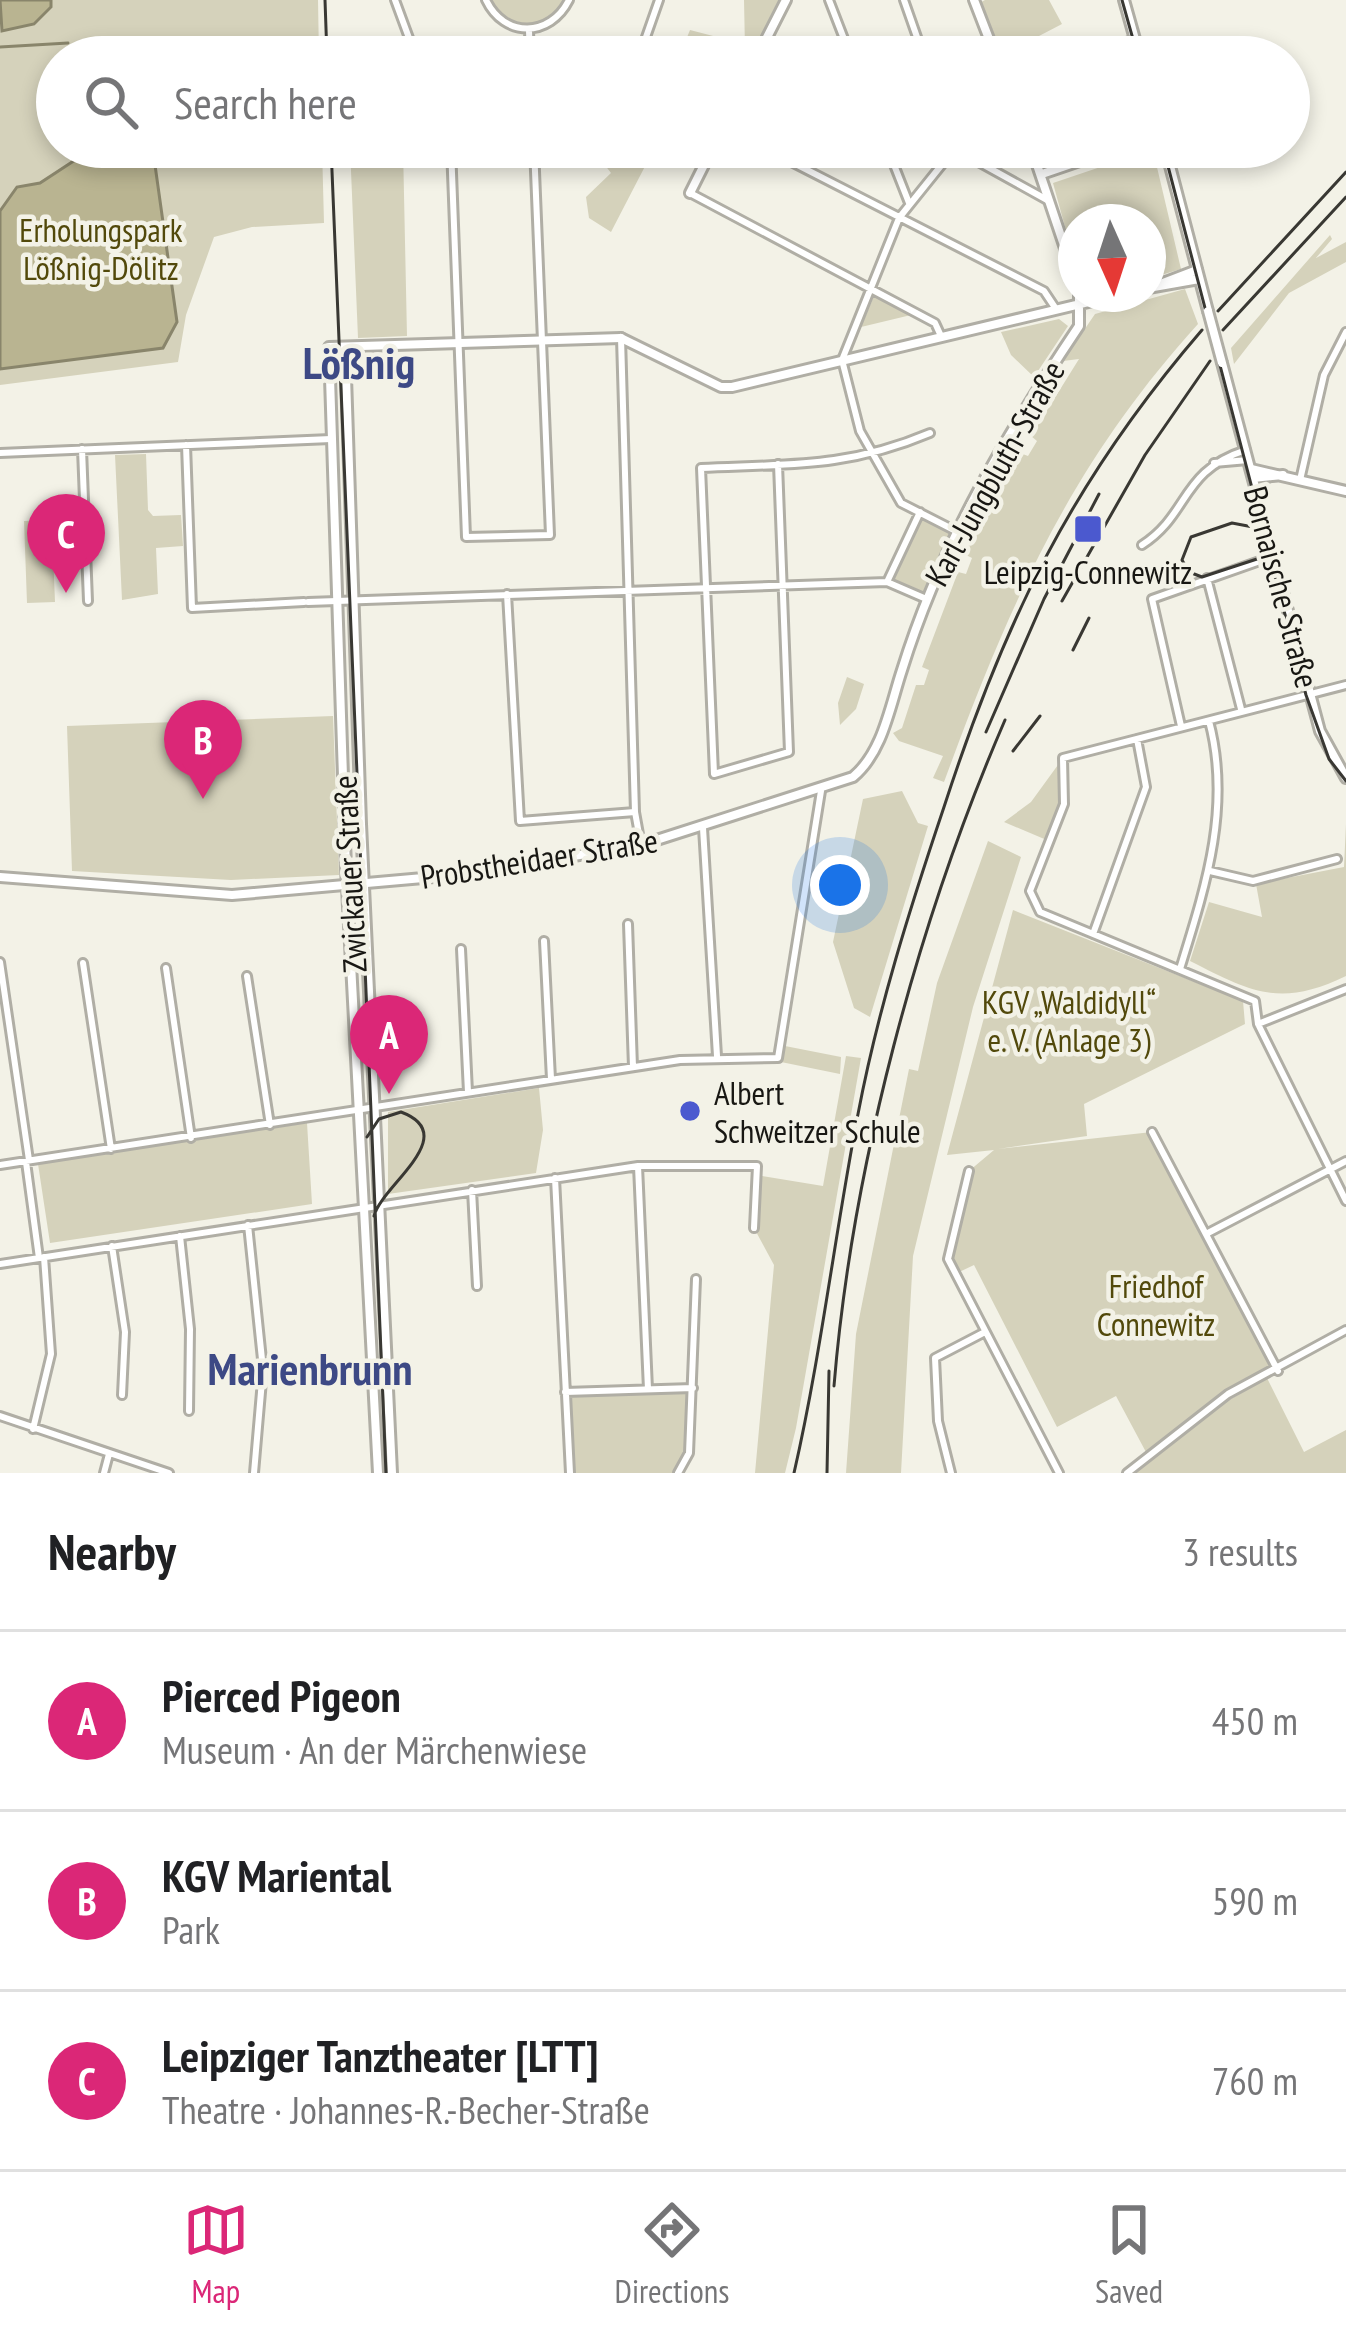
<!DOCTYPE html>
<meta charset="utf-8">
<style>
body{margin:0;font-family:"PT Sans Narrow",sans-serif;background:#f6f6f6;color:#202124}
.compass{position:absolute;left:1058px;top:204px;width:108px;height:108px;border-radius:50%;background:#fff;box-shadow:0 6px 18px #0003;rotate:177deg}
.you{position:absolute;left:840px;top:885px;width:42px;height:42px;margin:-30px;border:9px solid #fff;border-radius:50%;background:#1a73e8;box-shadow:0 0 0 18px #1a73e833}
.badge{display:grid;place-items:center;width:78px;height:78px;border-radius:50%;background:#db2777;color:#fff;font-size:39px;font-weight:700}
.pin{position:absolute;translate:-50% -99px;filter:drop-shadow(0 3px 6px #0008)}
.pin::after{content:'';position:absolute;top:63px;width:42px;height:36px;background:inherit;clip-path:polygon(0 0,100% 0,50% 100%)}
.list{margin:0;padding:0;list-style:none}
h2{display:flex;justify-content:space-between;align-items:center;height:156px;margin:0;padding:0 48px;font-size:51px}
h2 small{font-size:39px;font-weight:400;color:#757577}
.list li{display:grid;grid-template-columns:78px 1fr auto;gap:36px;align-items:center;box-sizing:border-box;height:180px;padding:0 48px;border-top:3px solid #e0e0e0}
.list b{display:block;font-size:45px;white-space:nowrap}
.list p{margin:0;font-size:39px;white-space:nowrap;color:#757577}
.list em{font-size:39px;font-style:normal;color:#757577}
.icon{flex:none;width:66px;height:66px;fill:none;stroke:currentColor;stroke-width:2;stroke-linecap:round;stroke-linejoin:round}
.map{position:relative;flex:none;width:1346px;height:1473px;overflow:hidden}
.search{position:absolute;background:#fff;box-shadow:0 6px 18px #0003;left:36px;right:36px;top:36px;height:132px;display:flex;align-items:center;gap:30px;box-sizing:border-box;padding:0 42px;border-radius:66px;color:#757577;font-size:45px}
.sheet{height:696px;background:#fff}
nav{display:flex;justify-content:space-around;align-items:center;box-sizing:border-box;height:168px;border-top:3px solid #e0e0e0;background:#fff;font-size:33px;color:#757577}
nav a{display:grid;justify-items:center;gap:6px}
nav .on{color:#db2777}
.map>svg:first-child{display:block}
</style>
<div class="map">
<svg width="1346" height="1473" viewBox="0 0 1346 1473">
<rect width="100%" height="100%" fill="#f3f2e7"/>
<path fill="#d5d2bb" d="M0 0H318L319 57H57V147H322L324 223 252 227 214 237 186 315 178 362 0 385Z
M489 0H566C546 33 508 34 489 0Z
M744 0H786L759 53 745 49Z
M985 0H1049L1062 24 999 57 976 5Z
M690 30 717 37 703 57H679Z
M350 147H403L407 336 358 338Z
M613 147H655L611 232 589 218 586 197 611 173 598 156Z
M1139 154 1156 163 1181 269 1148 279V222H1076V267L1053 183Z
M1330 235 1332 239 1316 258 1346 242V262L1289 293 1234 364 1231 348Z
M1185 289 1198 324C1070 465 1009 605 944 782L933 778 943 756 899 741 893 733 902 728 916 685H924L929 670 922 667 958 572 966 574 972 558 964 554 1020 453 1028 456 1037 441 1031 436 1079 359 1063 361 1095 314Z
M874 296 911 315 861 327Z
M1059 319 1068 326 1034 377 1011 355 1001 332Z
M146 454 148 510 153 516 181 515 183 546 156 548 158 594 122 600 115 455Z
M920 512 954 530 924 598 887 582Z
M76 519 77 550 53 552 55 602 27 603 24 521Z
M847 677 864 684 856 709 840 725 838 703Z
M333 716 339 875 231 880 72 871 67 726Z
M1063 758 1066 791 1049 841 1004 822 1031 802Z
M902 791 918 823 928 826 870 1017 854 1008 833 942 863 799Z
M1346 824V976C1280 1008 1251 992 1190 961L1209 902 1262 917 1256 884 1344 867Z
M988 841 1021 857 973 1007 913 1256 901 1473H846L856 1334 909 1069 918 1071 937 983Z
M1013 910 1243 1001 1245 1024 1084 1104 1087 1136 998 1149 1152 1132 1278 1371 1228 1394 1147 1454 1116 1396 1057 1427 974 1265 955 1274 948 1259 969 1171 994 1150 947 1155Z
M785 1046 841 1057 840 1074 781 1062Z
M846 1056 861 1058 796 1428 785 1473H755L774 1265 754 1228 756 1175 823 1186Z
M539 1088 543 1130 536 1173 388 1194V1112Z
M307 1123 312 1204 50 1243 38 1164Z
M1267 1378 1304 1452 1346 1430V1473H1132L1210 1411Z
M693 1388 689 1453 678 1473H570L565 1392Z"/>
<path fill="#b9b491" stroke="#89856b" stroke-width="3" d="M0 0H51V7L34 24 2 31Z
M95 147H146L155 165 177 322 163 348 0 369V211L17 187 40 183Z"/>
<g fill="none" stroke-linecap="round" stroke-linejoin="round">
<path stroke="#89856b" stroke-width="3" d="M0 47 68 43"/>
<defs>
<path id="minor" d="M395 0 416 57
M486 0C504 38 550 38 569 0
M829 0 851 57
M904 0 924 57
M529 31 530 57
M639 57 659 0
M1085 57 1135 39
M451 147 466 537 550 535 534 147
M762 147 1044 291 1056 309
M887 147 909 203
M955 149 1049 201
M690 193 935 323 941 336
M621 338 635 812 641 845
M186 445 192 608 304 602
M82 449 88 601
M0 453 331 439
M1214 463 1248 460
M778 464 789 752 714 774 701 468C789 464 847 468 930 433
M1300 480 1324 375 1346 332
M954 530 901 503 860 431 842 360 899 218 956 147
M1142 545C1190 514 1180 471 1246 450
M1207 578 1241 709
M887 582 920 512
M507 594 520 821 635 812
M308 602 887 582 924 598
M1181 726 1152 599 1274 556
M703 828 717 1056
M1210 871 1253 881 1337 859
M628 924 633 1067
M1093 934 1146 787 1137 739
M544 941 551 1079
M461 949 468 1092
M0 962 29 1160
M83 963 111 1149
M166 968 191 1138
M1180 969C1205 888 1232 807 1209 721
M247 976 270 1125
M1346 989 1258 1024 1346 1201
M1258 1024 1255 1001 1040 912 1030 891 1064 804 1063 758 1346 685
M1152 1132 1278 1371
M26 1162 39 1258
M0 1165 680 1060 778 1058 821 791
M638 1166 648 1389
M969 1171 948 1259 1059 1473
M555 1178 570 1473
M472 1190 477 1286
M248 1225 263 1369 254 1473
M1206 1234 1346 1161
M180 1236 190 1329 189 1411
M112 1246 125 1332 122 1395
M0 1264 638 1166H757L754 1228
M565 1392 693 1388
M0 1416 169 1473
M33 1429 51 1354 44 1257
M104 1473 109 1454
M678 1473 689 1453 696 1279
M951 1473 938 1421 935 1358 985 1332
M1127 1473 1228 1394 1346 1330"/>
<path id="tertiary" d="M974 0 996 57
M1031 147 1076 281
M1042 174 1121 147
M1163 283 1197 270
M1148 288 1199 279
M621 338 721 387H732L1122 294
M1251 469 1346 491
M1253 478 1283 475
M0 877 232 895 457 875 641 845 853 777C883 752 890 706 902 670 941 544 1006 435 1079 326V294"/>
<path id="secondary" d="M1124 0 1140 57
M757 57 786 0
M1165 147 1208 311
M690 193 713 147
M345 347 361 824 392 1473
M1222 363 1320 731 1346 778
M378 1473 346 869 329 347 621 338"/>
</defs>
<use href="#minor" stroke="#b0aea5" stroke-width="12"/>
<use href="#tertiary" stroke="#b0aea5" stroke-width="14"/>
<use href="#secondary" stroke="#b0aea5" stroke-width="14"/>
<use href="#minor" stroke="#fff" stroke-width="6"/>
<use href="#tertiary" stroke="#fff" stroke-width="8"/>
<use href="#secondary" stroke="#fff" stroke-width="8"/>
<path stroke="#393833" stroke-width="3" d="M325 0 327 57
M1122 0 1138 57
M331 147 386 1473
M1163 147 1306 695 1329 759 1346 781
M1265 543 1253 527 1232 523 1191 537 1182 560 1189 572 1202 577 1257 559 1278 569
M367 1137 379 1119 401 1112C463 1135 381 1186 374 1216"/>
<path stroke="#393833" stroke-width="3" d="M1218 311 1346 172
M1223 330 1346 197
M1062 601 1145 455 1210 361
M1073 650 1089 618
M986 732 1044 599 1099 494
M1013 751 1040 716
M834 1386C852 1167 918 921 1005 720
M794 1473C821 1355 835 1233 858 1114 878 1009 910 908 944 807 1005 619 1072 481 1202 330
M827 1473 829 1371"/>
<defs>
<path id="secondary-bridge" d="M1208 311 1222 363"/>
</defs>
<use href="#secondary-bridge" stroke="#b0aea5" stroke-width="14" stroke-linecap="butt"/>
<use href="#secondary-bridge" stroke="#fff" stroke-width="8"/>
</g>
<g fill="#4b59cf" stroke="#f3f2e7" stroke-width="4.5">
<rect x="1073" y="514" width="30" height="30" rx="6"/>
<circle cx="690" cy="1111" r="12"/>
</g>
<g text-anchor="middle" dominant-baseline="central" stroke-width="9" stroke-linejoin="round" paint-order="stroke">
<g font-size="33" fill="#52490b" stroke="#f3f2e7">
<text x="101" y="229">Erholungspark<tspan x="101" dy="38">Lößnig-Dölitz</tspan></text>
<text x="1069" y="1001">KGV „Waldidyll“<tspan x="1069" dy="38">e. V. (Anlage 3)</tspan></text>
<text x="1156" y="1285">Friedhof<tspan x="1156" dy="38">Connewitz</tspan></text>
</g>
<g font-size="33" fill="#181713" stroke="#f3f2e7">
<text transform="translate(994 473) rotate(-61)">Karl-Jungbluth-Straße</text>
<text transform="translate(1282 587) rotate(75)">Bornaische Straße</text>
<text transform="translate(539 858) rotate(-9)">Probstheidaer Straße</text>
<text transform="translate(349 874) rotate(-93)">Zwickauer Straße</text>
</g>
<g font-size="33" fill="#181713" stroke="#f3f2e7">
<text x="1088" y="571">Leipzig-Connewitz</text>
<text x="714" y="1092" text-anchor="start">Albert<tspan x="714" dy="38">Schweitzer Schule</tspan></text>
</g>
<g font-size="45" font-weight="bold" fill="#3d4985" stroke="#f3f2e7">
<text x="359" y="362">Lößnig</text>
<text x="310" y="1368">Marienbrunn</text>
</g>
</g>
</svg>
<svg class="compass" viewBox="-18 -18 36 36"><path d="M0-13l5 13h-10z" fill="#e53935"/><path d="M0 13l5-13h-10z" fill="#757577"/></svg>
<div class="you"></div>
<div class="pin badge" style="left:389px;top:1094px">A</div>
<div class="pin badge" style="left:203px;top:799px">B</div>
<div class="pin badge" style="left:66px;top:593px">C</div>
<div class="search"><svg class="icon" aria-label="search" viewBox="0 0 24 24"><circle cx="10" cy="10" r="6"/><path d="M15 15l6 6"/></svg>Search here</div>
</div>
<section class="sheet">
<h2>Nearby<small>3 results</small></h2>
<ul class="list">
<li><span class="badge">A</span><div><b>Pierced Pigeon</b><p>Museum · An der Märchenwiese</p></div><em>450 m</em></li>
<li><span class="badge">B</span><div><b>KGV Mariental</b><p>Park</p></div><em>590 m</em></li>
<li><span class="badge">C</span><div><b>Leipziger Tanztheater [LTT]</b><p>Theatre · Johannes-R.-Becher-Straße</p></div><em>760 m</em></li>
</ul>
</section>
<nav>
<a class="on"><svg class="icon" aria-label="map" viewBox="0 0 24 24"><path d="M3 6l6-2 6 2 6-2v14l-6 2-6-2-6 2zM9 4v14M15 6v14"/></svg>Map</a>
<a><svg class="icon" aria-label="directions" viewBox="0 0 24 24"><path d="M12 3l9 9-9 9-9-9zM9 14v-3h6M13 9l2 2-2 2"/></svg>Directions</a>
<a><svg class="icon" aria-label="saved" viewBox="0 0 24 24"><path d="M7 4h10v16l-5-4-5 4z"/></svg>Saved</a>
</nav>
